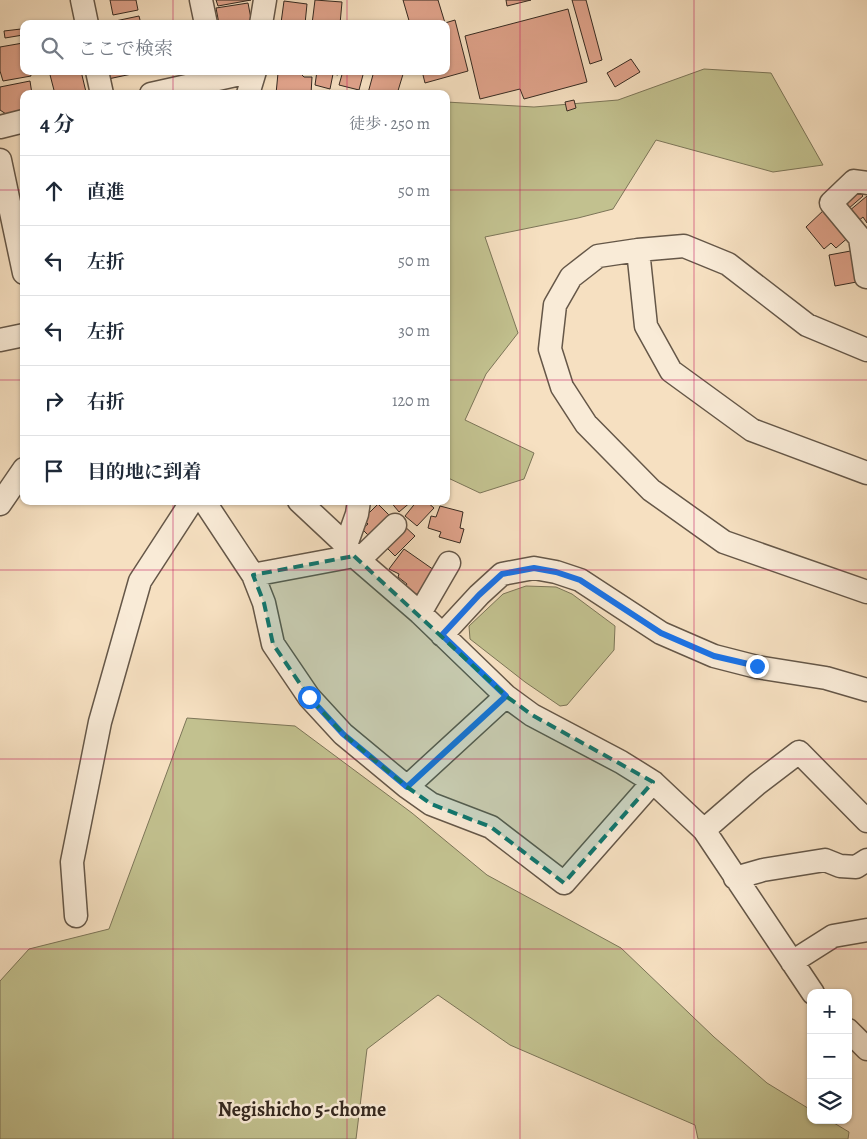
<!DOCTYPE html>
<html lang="ja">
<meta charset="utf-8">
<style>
body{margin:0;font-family:Alegreya,"Noto Serif JP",serif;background:#f2f2f3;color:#1f2937}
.controls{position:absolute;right:15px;bottom:15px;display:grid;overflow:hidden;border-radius:10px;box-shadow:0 1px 4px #0004}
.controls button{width:45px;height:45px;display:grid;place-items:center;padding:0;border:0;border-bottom:1px solid #e0e1e3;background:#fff;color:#1f2937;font:25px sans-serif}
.stop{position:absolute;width:15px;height:15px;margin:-11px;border:4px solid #1a73e8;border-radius:50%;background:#fff}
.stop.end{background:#1a73e8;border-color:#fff;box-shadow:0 1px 5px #0008}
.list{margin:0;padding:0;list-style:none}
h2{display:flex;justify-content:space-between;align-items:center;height:65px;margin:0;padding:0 20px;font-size:21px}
h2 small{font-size:16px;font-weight:400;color:#747a83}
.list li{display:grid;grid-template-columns:32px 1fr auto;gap:15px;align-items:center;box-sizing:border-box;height:70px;padding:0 20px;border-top:1px solid #e0e1e3}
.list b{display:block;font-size:19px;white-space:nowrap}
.list em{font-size:16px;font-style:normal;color:#747a83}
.icon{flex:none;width:28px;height:28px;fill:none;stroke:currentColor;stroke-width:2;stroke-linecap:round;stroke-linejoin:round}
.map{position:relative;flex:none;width:867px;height:1139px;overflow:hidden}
.search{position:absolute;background:#fff;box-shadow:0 1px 4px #0004;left:20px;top:20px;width:430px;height:55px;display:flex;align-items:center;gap:12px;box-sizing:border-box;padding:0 18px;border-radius:10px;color:#747a83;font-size:19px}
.panel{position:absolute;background:#fff;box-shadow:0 1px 4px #0004;left:20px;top:90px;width:430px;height:415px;border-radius:10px}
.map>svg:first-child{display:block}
</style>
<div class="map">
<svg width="867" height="1139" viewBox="0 0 867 1139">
<rect width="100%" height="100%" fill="#f6e0c1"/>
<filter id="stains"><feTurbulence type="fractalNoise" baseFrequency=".004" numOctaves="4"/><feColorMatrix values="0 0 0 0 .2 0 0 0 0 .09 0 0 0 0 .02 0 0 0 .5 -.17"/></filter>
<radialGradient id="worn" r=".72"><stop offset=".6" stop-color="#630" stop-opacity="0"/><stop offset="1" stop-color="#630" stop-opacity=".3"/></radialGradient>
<path fill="#c2c18f" stroke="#7c7558" d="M704 69 771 73 823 165 773 172 656 140 613 209 578 218 485 237 518 333 486 374 465 420 534 453 524 479 480 493 446 477V102L534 107 618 100Z
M526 586 556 587 572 594 615 626 614 650 567 705 560 706 525 682 470 639 469 626 503 594Z
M187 718 295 726 412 813 487 875 621 948 714 1037 767 1083 811 1110V1120H829L849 1132 848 1139H698L695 1125 510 1045 438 995 367 1049 356 1139H0V981L29 949 109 929Z"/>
<path fill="#dfa28a" stroke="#352920" d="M110 0H136L138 10 113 15Z
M216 0H251L218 6Z
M315 0 342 2 340 24H312Z
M403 0H438L445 23 455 20 468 71 425 83 422 71H446V24H410Z
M506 0H531L507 6Z
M572 0H586L602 60 590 64Z
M284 1 307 4 305 24 281 23Z
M248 3 252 24H219L216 8Z
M568 9 587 82 524 99 520 89 480 99 465 36Z
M139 16 141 24H101Z
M21 29 23 35 5 38 4 31Z
M23 43 24 71H30L31 76 3 81 0 71V47Z
M631 59 640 72 615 87 607 73Z
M49 71H81L86 92 78 94H55Z
M106 71H146L108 79Z
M317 71H338V75L333 74 330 89 315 85Z
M343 71H364L359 90 339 85Z
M374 71H404L397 94 368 93Z
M278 73 301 74 304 77H312L311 94H276Z
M30 81 32 94H24V110L6 114 0 110V87Z
M574 100 576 108 567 111 565 102Z
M857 189 863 196 848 209 841 200Z
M867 196V223L863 217 857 222 849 211Z
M826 208 850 236 836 248 831 243 824 249 806 227Z
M856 250 862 281 835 286 829 255Z
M390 501H412L399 512Z
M417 501H426L434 508 417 526 405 516Z
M378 504 394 520 373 540 362 529 368 524 363 519Z
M440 506 463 512 460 528 464 529 460 543 439 537 441 532 428 528 431 516 436 517Z
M401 523 415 536 395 556 382 543Z
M404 549 434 570 421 597 405 587 407 584 398 577 399 574 389 569Z"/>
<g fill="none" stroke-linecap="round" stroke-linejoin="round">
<defs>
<path id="minor" d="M82 0 87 24
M201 0 206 24
M261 24 265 0
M97 71 102 94
M151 94 254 71
M248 94 255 71
M0 127 24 121
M0 160 24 273
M638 250 598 256 571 277 555 305 550 349 562 387 586 424 651 490 724 542 867 592
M866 277 860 238 831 203 854 181 867 183
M0 340 24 335
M867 350 807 325 728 264 684 246 638 250 646 326 671 371 752 430 867 473
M204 501 253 575 264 603 273 644 309 697 343 734 407 787 431 804 491 827 564 883 653 782
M299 501 346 545 354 556 420 613 506 696 532 715 621 762 653 782 704 830 813 993
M0 504 24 469
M346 545 357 514 359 501
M359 560 395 525
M253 575 354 556
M420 613 449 563
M442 635 479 595 502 574 534 568 556 572 580 580 661 633 714 656 757 667 826 678 867 690
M407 787 506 696
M704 830 757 784 799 752 867 821
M735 878 763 870 825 860 840 866 856 867 867 860
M76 916 72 862 100 722 140 581 192 501
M792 962 833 936 867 930
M848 1030 867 1049"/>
</defs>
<use href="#minor" stroke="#655748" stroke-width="25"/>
<use href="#minor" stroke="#f9ebd7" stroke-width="22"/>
</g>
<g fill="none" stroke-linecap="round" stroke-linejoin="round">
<path stroke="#1a73e8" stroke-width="6" d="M309 697 343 734 407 787 506 696 442 635 479 595 502 574 534 568 556 572 580 580 661 633 714 656 757 666"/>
</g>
<path fill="#0f766e" fill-opacity="0.2" stroke="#0f766e" stroke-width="4" stroke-dasharray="10 6" stroke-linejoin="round" d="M354 556 506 696 532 715 653 782 564 883 491 827 431 804 407 787 343 734 309 697 273 644 264 603 253 575Z"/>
<path fill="none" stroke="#c2185b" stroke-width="1" stroke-opacity="0.55" d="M173 0V24M347 0V24M520 0V1139M694 0V1139M173 71V94M347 71V94M0 190H24M446 190H867M0 380H24M446 380H867M173 501V1139M347 501V1139M0 570H867M0 759H867M0 949H867"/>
<g text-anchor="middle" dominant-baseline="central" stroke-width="5" stroke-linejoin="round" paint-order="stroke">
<g font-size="20" font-weight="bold" fill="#352920" stroke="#f9ebd7">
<text x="302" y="1109">Negishicho 5-chome</text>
</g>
</g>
<rect width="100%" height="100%" filter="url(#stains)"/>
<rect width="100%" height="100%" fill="url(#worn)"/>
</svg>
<div class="controls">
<button>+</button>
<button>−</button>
<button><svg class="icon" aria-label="layers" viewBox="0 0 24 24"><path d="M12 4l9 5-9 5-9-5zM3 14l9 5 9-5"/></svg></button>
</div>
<div class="stop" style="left:309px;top:697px"></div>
<div class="stop end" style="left:757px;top:666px"></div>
<div class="search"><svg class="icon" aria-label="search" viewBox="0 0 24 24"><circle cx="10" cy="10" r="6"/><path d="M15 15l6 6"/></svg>ここで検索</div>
<section class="panel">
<h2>4 分<small>徒歩 · 250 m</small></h2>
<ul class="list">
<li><svg class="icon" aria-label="ahead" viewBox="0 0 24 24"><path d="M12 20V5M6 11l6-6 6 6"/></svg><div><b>直進</b></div><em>50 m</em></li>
<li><svg class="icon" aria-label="left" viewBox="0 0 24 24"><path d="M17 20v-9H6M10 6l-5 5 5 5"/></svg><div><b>左折</b></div><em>50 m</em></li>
<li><svg class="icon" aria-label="left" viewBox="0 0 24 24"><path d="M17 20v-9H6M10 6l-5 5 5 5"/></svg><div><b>左折</b></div><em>30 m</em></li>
<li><svg class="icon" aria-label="right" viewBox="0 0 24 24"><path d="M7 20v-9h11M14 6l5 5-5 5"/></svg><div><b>右折</b></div><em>120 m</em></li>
<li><svg class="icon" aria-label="arrive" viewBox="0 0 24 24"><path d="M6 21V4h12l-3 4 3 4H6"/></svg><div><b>目的地に到着</b></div></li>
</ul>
</section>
</div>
